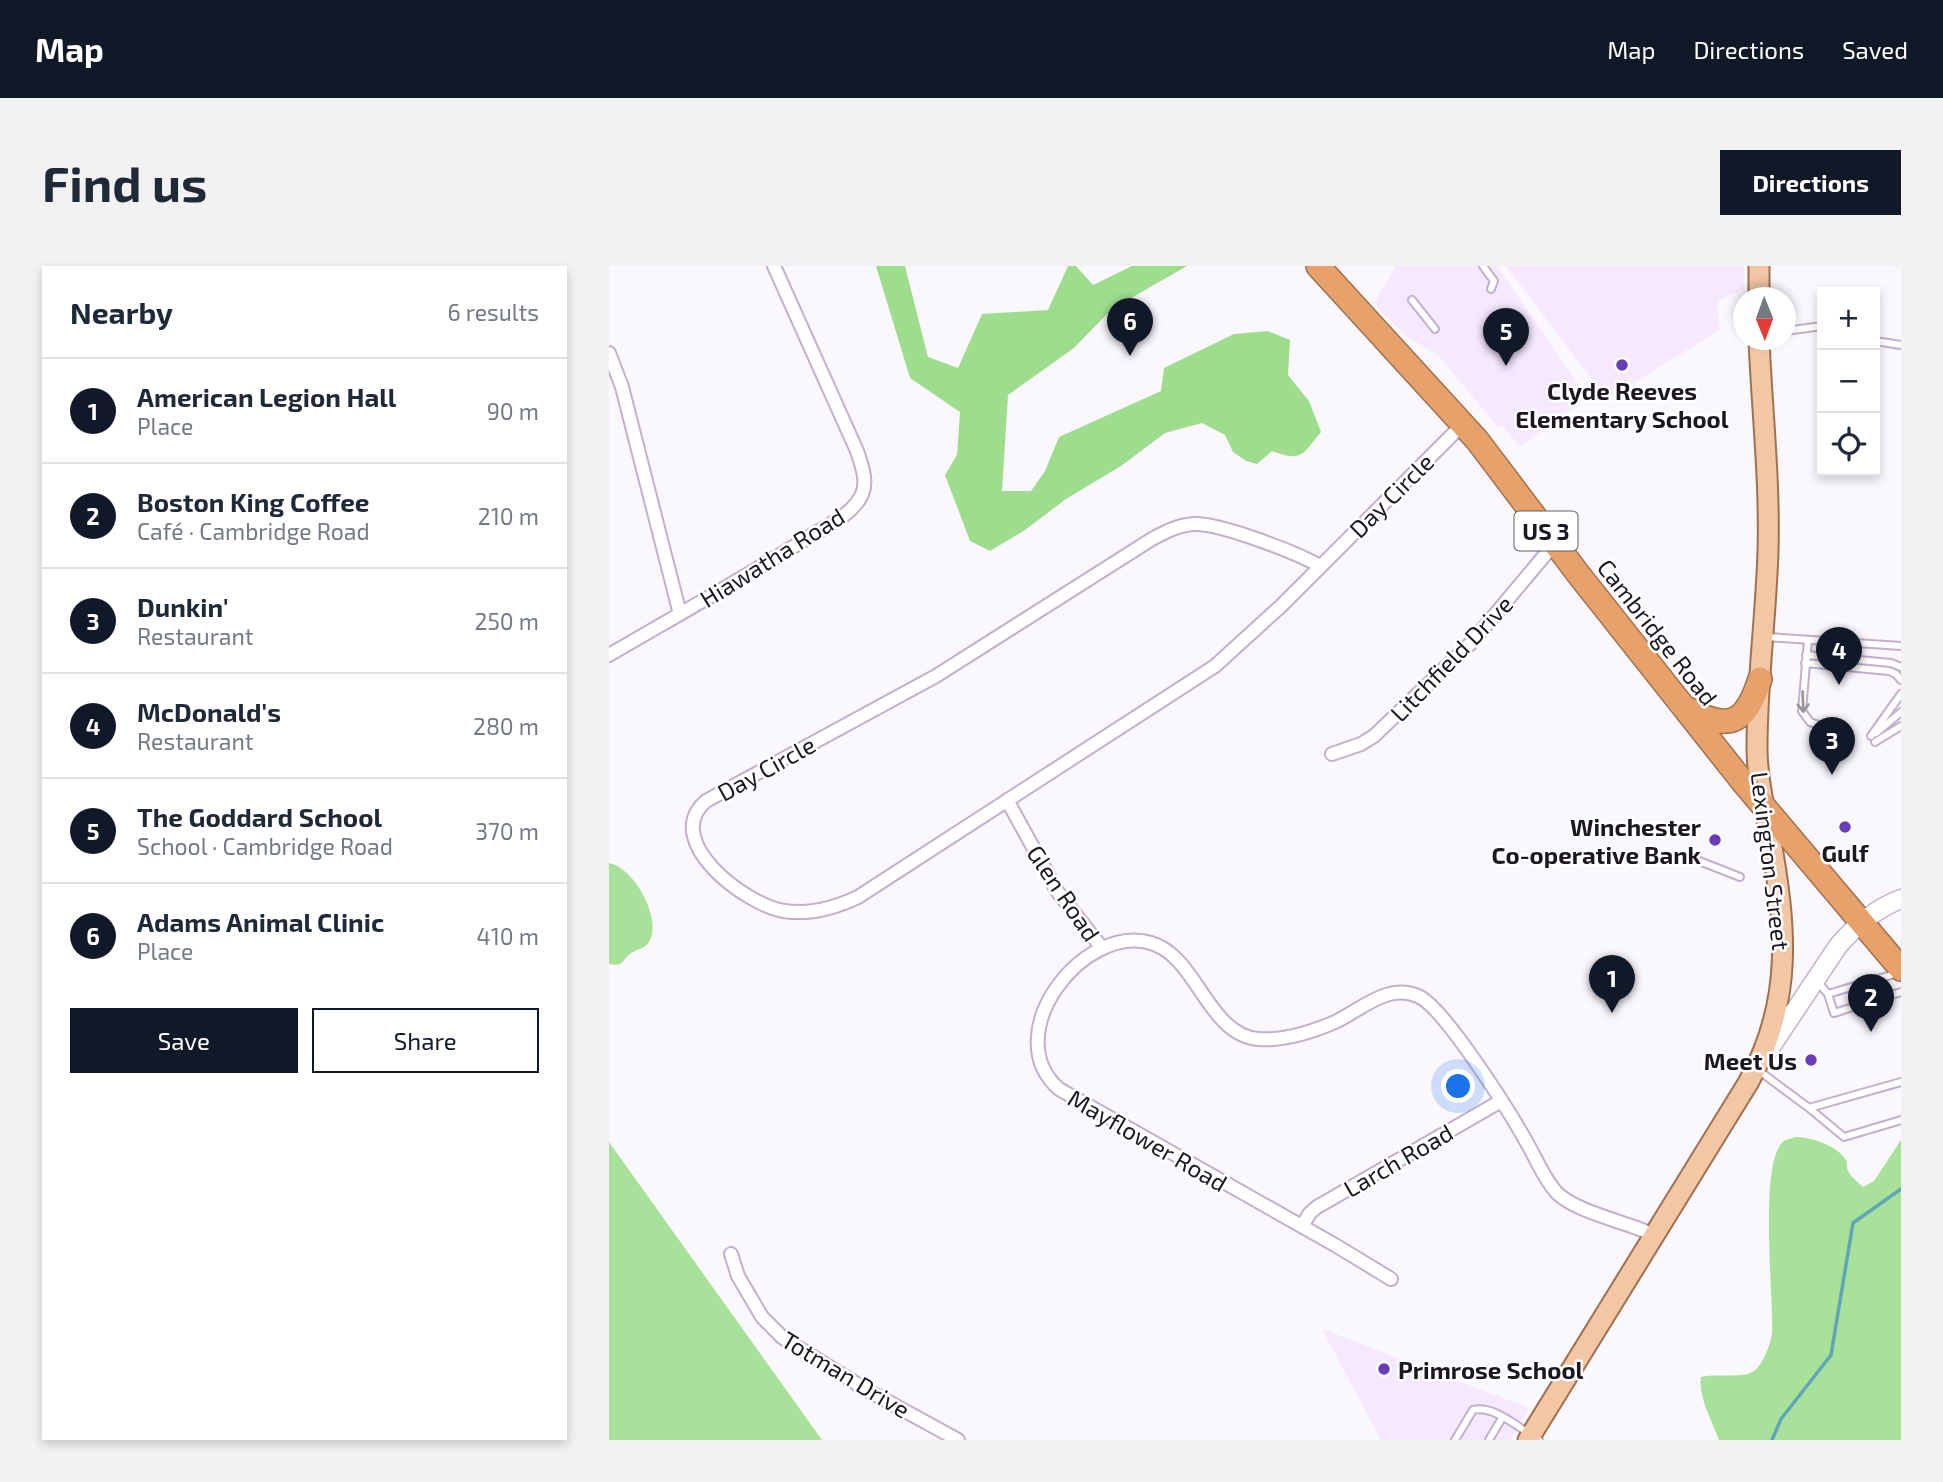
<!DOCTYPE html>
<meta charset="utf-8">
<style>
body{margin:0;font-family:"Exo 2",sans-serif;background:#f2f2f3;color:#1f2937}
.controls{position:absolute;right:21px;top:21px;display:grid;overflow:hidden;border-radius:0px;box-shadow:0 4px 10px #0003}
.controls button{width:63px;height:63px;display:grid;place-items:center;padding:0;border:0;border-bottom:2px solid #e0e1e3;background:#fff;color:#1f2937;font:35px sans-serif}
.compass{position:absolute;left:1124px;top:21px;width:63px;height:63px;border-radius:50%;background:#fff;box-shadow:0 4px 10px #0003;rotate:179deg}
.you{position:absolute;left:850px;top:821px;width:24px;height:24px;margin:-18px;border:5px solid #fff;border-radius:50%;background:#1a73e8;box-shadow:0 0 0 10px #1a73e833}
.badge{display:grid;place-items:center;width:46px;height:46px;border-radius:50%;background:#111827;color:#fff;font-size:23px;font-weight:700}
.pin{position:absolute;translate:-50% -58px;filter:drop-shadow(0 2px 4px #0008)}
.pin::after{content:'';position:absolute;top:37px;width:24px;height:21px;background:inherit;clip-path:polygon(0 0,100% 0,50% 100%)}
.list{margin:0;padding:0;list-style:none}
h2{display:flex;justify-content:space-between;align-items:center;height:91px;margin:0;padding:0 28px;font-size:30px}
h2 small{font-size:23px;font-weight:400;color:#747a83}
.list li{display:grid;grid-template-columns:46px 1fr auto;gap:21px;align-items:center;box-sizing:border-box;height:105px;padding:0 28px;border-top:2px solid #e0e1e3}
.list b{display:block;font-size:26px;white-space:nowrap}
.list p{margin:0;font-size:23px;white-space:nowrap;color:#747a83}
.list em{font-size:23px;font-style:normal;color:#747a83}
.actions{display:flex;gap:14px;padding:21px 28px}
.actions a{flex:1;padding:16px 0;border:2px solid #111827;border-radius:0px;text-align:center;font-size:24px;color:#111827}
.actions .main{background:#111827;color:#fff}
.icon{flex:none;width:38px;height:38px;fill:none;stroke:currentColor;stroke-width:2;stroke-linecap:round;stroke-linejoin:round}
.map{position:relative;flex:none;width:1292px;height:1174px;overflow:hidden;border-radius:0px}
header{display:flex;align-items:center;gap:42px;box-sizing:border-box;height:98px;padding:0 35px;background:#111827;color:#fff}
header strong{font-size:33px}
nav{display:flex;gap:38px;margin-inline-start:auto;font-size:24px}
.intro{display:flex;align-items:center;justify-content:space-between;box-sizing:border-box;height:168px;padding:0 42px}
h1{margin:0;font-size:49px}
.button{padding:18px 32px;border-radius:0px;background:#111827;color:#fff;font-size:24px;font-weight:700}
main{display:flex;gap:42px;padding:0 42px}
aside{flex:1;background:#fff;border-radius:0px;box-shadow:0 4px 10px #0003}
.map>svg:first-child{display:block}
</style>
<header>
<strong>Map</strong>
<nav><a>Map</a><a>Directions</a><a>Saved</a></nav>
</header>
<div class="intro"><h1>Find us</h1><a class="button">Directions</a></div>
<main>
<aside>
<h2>Nearby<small>6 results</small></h2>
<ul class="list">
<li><span class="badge">1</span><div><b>American Legion Hall</b><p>Place</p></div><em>90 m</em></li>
<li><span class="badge">2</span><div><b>Boston King Coffee</b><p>Café · Cambridge Road</p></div><em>210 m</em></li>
<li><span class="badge">3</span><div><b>Dunkin'</b><p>Restaurant</p></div><em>250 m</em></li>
<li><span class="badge">4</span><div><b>McDonald's</b><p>Restaurant</p></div><em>280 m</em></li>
<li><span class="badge">5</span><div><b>The Goddard School</b><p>School · Cambridge Road</p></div><em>370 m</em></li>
<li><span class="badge">6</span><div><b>Adams Animal Clinic</b><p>Place</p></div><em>410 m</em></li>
</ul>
<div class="actions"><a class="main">Save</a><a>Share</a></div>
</aside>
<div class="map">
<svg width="1292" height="1174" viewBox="0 0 1292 1174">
<rect width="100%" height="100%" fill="#faf7fd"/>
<path fill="#f5e8ff" d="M787 0H888L978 131 911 181 895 161 888 160 830 90 796 69 769 42 766 36Z
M897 0H1135V23L1108 35 1111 64 998 133Z
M713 1063 920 1142 901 1174H772Z"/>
<path fill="#a8e199" d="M0 597C25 601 54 654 40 676 36 683 28 683 22 687 12 694 16 701 0 698Z
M1186 871C1201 871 1228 879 1237 894 1239 897 1237 901 1239 905 1242 911 1250 917 1254 921L1265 915 1292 874V1174H1110C1103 1155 1089 1131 1092 1111 1106 1107 1134 1113 1145 1105 1154 1099 1162 1077 1163 1067 1165 1033 1149 894 1175 875 1177 874 1184 872 1186 871Z
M0 876 213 1174H0Z"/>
<path fill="#9fdd8e" d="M267 0H296L319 91 349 102 373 48 439 44 459 0H467L484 19 523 0H578L503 43 465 82 399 129 393 225H422L436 205 450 171 552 125 555 102 625 68 659 65 681 74 679 109 700 135 712 166C693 189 693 196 663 185L648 198 637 195 624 186 616 169 593 157 556 167 512 200 457 233 416 264 381 285 361 275 336 209 348 189 351 146 301 112Z"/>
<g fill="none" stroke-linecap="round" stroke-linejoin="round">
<path stroke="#61a6b6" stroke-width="3.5" d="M1163 1174 1172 1153 1222 1089 1244 957 1292 923"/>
<defs>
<path id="lane" d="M874 0 885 15 882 23
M803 34 826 63
M1176 65 1213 60
M1266 75 1292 79
M1158 371 1292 380
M1199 374 1193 445 1201 456 1217 462
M1197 389 1282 397 1292 401
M1196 397 1280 405 1287 408 1292 414
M1267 467 1292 446
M1262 470 1292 428
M1266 476 1292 460
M1080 591 1131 611
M1208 715 1219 728 1289 707
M1219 728 1225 747 1292 726
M1149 804 1200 842 1292 816
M1200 842 1235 871 1292 854
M846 1174 864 1144C886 1139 911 1163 930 1174
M880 1174 893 1152"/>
<path id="street" d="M0 87 13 121 71 348
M711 300C686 286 611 257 585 258 569 259 556 266 543 273L327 410 97 535C51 575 137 639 175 645 201 649 226 642 249 631L606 400 672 340 854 158
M0 389C67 350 135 312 200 271 217 260 241 250 251 232 260 218 253 200 248 185L165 0
M723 488 752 478 765 470 863 376 946 277
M398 534 448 625 493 682
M693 960 701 947 708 941 892 835
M122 988 129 1010 153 1051 174 1072 256 1123 349 1174
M782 1013 726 979 450 823C388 769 474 657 542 677 588 690 598 768 649 773 675 775 703 766 726 756 752 744 778 717 809 730 835 741 902 848 918 877 928 894 935 913 948 927 967 946 1018 956 1045 969"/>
<path id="secondary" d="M1157 788 1229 680C1247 659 1266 643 1292 633"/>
<path id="primary" d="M1150 32V0
M919 1174 1139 817C1185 735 1177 659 1161 570 1155 541 1148 511 1148 481 1148 416 1157 351 1159 285 1161 215 1153 144 1150 74"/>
<path id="highway" d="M709 0 868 174 970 309 1134 516 1292 703
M1079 443C1121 466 1137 457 1151 413"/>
</defs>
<use href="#lane" stroke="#c1b0ce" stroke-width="10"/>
<use href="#street" stroke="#c1b0ce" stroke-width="16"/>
<use href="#secondary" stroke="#c1b0ce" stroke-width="21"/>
<use href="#primary" stroke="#a07151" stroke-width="23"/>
<use href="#highway" stroke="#a07151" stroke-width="26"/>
<use href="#lane" stroke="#fff" stroke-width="6"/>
<use href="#street" stroke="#fff" stroke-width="12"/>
<use href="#secondary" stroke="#fff" stroke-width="18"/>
<use href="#primary" stroke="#f1c7a6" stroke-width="19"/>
<use href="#highway" stroke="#e7a26b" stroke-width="23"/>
</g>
<defs><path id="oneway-shaft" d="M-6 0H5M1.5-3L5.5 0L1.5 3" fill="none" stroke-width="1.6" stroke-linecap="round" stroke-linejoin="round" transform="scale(1.75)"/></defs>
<use stroke="#99979c" href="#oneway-shaft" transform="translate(1194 436) rotate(88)"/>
<g fill="#693db5" stroke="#fff" stroke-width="2.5">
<circle cx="1013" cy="99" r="7"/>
<circle cx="1236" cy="561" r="7"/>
<circle cx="1106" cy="574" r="7"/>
<circle cx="1202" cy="794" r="7"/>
<circle cx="775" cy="1103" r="7"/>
</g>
<g text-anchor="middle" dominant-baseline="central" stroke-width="5" stroke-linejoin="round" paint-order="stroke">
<rect fill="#fff" stroke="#615d64" stroke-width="2" x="905.5" y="245.5" width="63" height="39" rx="5"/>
<g font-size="23" font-weight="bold" fill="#1d1722">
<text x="937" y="265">US 3</text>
</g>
<g font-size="24" font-weight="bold" fill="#1d1722" stroke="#fff">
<text x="1013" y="124">Clyde Reeves<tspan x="1013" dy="28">Elementary School</tspan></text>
<text x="1092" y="560" text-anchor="end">Winchester<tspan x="1092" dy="28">Co-operative Bank</tspan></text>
<text x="1236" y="586">Gulf</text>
<text x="1188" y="794" text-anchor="end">Meet Us</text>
<text x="789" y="1103" text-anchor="start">Primrose School</text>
</g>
<g font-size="24" fill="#1d1722" stroke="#fff">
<text transform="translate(782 229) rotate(-45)">Day Circle</text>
<text transform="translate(163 291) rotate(-32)">Hiawatha Road</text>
<text transform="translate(1049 366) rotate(52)">Cambridge Road</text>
<text transform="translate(842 392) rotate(-46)">Litchfield Drive</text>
<text transform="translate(157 502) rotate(-29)">Day Circle</text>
<text transform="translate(1162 595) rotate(83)">Lexington Street</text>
<text transform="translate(455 627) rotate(56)">Glen Road</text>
<text transform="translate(539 874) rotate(30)">Mayflower Road</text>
<text transform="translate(789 894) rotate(-30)">Larch Road</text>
<text transform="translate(237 1108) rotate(31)">Totman Drive</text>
</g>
</g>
</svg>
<div class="controls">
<button>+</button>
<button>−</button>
<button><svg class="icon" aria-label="locate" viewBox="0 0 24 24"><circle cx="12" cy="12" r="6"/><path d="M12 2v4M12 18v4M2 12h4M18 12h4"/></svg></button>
</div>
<svg class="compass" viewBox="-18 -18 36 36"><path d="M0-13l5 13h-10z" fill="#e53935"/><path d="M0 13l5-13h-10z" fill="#747a83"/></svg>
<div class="you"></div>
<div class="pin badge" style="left:1003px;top:747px">1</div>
<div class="pin badge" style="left:1262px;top:766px">2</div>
<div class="pin badge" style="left:1223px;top:509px">3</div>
<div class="pin badge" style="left:1230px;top:419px">4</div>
<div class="pin badge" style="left:897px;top:100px">5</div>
<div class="pin badge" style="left:521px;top:90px">6</div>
</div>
</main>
